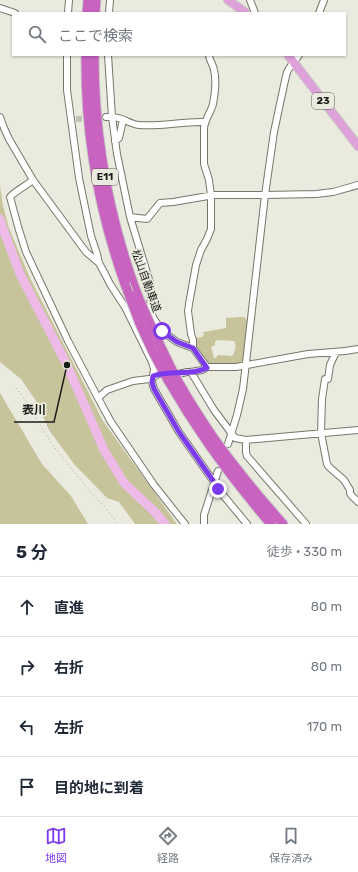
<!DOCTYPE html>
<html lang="ja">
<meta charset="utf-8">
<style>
body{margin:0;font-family:Rubik,"Noto Sans JP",sans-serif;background:#f6f6f7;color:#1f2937}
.stop{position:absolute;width:12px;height:12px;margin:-9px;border:3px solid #7c3aed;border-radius:50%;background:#fff}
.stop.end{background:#7c3aed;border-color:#fff;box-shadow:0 1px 4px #0008}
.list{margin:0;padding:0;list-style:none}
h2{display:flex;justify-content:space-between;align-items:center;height:52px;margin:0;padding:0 16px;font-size:17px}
h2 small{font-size:13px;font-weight:400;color:#747a83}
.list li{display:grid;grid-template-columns:26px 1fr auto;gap:12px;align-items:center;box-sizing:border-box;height:60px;padding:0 16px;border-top:1px solid #e0e1e3}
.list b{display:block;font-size:15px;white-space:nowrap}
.list em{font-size:13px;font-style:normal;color:#747a83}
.icon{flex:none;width:22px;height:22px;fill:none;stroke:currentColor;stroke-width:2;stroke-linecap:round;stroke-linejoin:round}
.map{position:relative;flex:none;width:358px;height:524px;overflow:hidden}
.search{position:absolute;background:#fff;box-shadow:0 1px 3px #0004;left:12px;right:12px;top:12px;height:44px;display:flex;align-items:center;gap:10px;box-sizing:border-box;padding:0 14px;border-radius:0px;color:#747a83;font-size:15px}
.sheet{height:292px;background:#fff}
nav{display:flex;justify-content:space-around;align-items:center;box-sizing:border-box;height:56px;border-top:1px solid #e0e1e3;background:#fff;font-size:11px;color:#747a83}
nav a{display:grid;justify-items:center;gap:2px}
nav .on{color:#7c3aed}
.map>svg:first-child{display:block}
</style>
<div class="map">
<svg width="358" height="524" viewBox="0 0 358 524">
<rect width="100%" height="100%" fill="#eaeade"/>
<path fill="#c7c49c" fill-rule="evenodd" d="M0 185 3 206 9 228 29 276 84 384 103 421 177 524H135L119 502 107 498 74 464 49 430 36 401 21 379 0 362Z
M240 317H245V319H248L243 360 240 363 237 365H207L198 352 195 338 202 337 204 335 203 332H204L226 328V318ZM217 340 234 341C237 346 235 352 232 356L218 355 216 358H214L211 347 215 345V342Z
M0 393 42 464 71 496 88 524H0Z"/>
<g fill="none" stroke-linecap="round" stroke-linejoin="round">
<path stroke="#eebae8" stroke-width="9" d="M0 219 2 226 20 274 67 365 104 450 124 483 155 512 165 524"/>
<path stroke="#c1c1b6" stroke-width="6" stroke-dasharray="6 3" stroke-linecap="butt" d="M76 119 106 117"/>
<defs>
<path id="minor" d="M250 0 255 13
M0 8 15 13
M68 13 69 0
M109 13 110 0
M319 13 324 0
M67 55V90L79 178 91 236 97 254 99 263 105 274 110 284 125 307 152 362 154 369 152 382 154 389 179 432 214 482 218 489 247 524
M108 55 112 117 117 154 130 217 151 286 150 310 154 319 162 331 177 342 193 348
M0 117 4 128 9 139 33 180 86 252 99 263
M106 117C110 117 114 117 118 118 125 119 130 124 139 125 161 127 183 121 205 122
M115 141 119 138 123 120
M33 180C27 185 14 192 10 197L19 230 26 252 68 341 98 398 111 422 154 485 185 524
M130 217 147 219 160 203 173 202 214 195H265L316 194 333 192 358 185
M336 352 330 365 328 379H325L322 399 321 433 327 464 329 467 344 480 350 490V493L352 496 358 502
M207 367 193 348V340L191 334 188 311 189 304 196 265 201 250 207 239 211 229V195L209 180 204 164V128C205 119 211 112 213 104 215 93 217 81 214 70 213 64 209 60 209 55
M191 372 214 410 235 438 246 440 358 430
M98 398 107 390 133 381 149 379 159 374H178L187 372H191L202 370 207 367H236L308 354 345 351 358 349
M246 440V452L247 456 306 524
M228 444 237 415 243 389 265 195 274 132 284 85 287 72 290 67 299 55
M204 524V515L218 471"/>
<path id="major" d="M228 0 246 13
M288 55 358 146"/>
<path id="highway" d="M87 13 88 0
M95 13 96 0
M86 55C85 132 99 211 125 284
M94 55C94 137 109 218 137 294
M176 378C188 399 201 420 215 440 236 469 259 497 283 524
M168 380C198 432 231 478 271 524"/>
</defs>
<use href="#minor" stroke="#77766c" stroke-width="8"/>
<use href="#major" stroke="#c9c9c8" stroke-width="10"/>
<use href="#highway" stroke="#c9c9c8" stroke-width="11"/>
<path stroke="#a5a59c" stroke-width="1" stroke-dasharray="1 3" stroke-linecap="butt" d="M16 388 27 402 31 411 52 444 87 488 103 505 118 524"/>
<use href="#minor" stroke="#fff" stroke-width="6"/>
<use href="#major" stroke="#dea1d9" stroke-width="8"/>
<use href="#highway" stroke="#c863c0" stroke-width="9"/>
<defs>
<path id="highway-bridge" d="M125 284 140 324 153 352 168 380
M137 294C149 323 162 350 176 378"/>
</defs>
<use href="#highway-bridge" stroke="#c9c9c8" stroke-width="11" stroke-linecap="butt"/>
<use href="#highway-bridge" stroke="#c863c0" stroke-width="9"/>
</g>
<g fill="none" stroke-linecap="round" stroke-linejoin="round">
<path stroke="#7c3aed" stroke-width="5" d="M162 331 177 342 193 348 207 368C190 376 170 370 153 376L152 382 154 389 179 432 214 482 218 489"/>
</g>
<g text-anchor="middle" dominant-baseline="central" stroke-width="3.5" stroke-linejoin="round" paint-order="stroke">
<g fill="#eaeade" stroke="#5a5a53" stroke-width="1">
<rect x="312" y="93" width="22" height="16" rx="3"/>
<rect x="92" y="169" width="26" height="16" rx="3"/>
</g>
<g font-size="10" font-weight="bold" fill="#1c1c18">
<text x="323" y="101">23</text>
<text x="105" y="177">E11</text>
</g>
<g font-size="11" fill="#1c1c18" stroke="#eaeade">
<text transform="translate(146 281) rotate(70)">松山自動車道</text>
</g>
</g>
<path fill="none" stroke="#1c1c18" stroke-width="1.5" d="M67 365L54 422H14"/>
<circle fill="#1c1c18" stroke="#eaeade" stroke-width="1.5" cx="67" cy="365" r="4"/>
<g font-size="12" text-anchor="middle" font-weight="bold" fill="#1c1c18" stroke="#eaeade" stroke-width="3.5" stroke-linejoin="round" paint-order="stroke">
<text x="34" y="414">表川</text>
</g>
</svg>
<div class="stop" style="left:162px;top:331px"></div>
<div class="stop end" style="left:218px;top:489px"></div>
<div class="search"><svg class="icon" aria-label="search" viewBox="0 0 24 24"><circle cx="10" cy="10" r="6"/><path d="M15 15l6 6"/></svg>ここで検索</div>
</div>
<section class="sheet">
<h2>5 分<small>徒歩 · 330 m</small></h2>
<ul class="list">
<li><svg class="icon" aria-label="ahead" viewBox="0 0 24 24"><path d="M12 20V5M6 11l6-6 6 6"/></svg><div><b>直進</b></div><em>80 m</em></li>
<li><svg class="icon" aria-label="right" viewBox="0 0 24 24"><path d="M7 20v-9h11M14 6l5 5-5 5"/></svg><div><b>右折</b></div><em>80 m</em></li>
<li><svg class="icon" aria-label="left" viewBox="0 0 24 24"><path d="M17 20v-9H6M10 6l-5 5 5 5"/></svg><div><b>左折</b></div><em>170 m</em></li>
<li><svg class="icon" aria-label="arrive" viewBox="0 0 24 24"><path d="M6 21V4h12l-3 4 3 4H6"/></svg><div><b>目的地に到着</b></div></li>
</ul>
</section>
<nav>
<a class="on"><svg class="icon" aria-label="map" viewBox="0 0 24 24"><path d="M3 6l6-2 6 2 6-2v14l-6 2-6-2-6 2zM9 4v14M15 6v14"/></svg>地図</a>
<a><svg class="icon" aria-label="directions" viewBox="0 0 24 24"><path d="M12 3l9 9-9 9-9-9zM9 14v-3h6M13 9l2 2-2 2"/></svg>経路</a>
<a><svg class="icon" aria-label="saved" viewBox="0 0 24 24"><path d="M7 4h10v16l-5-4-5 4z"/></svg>保存済み</a>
</nav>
